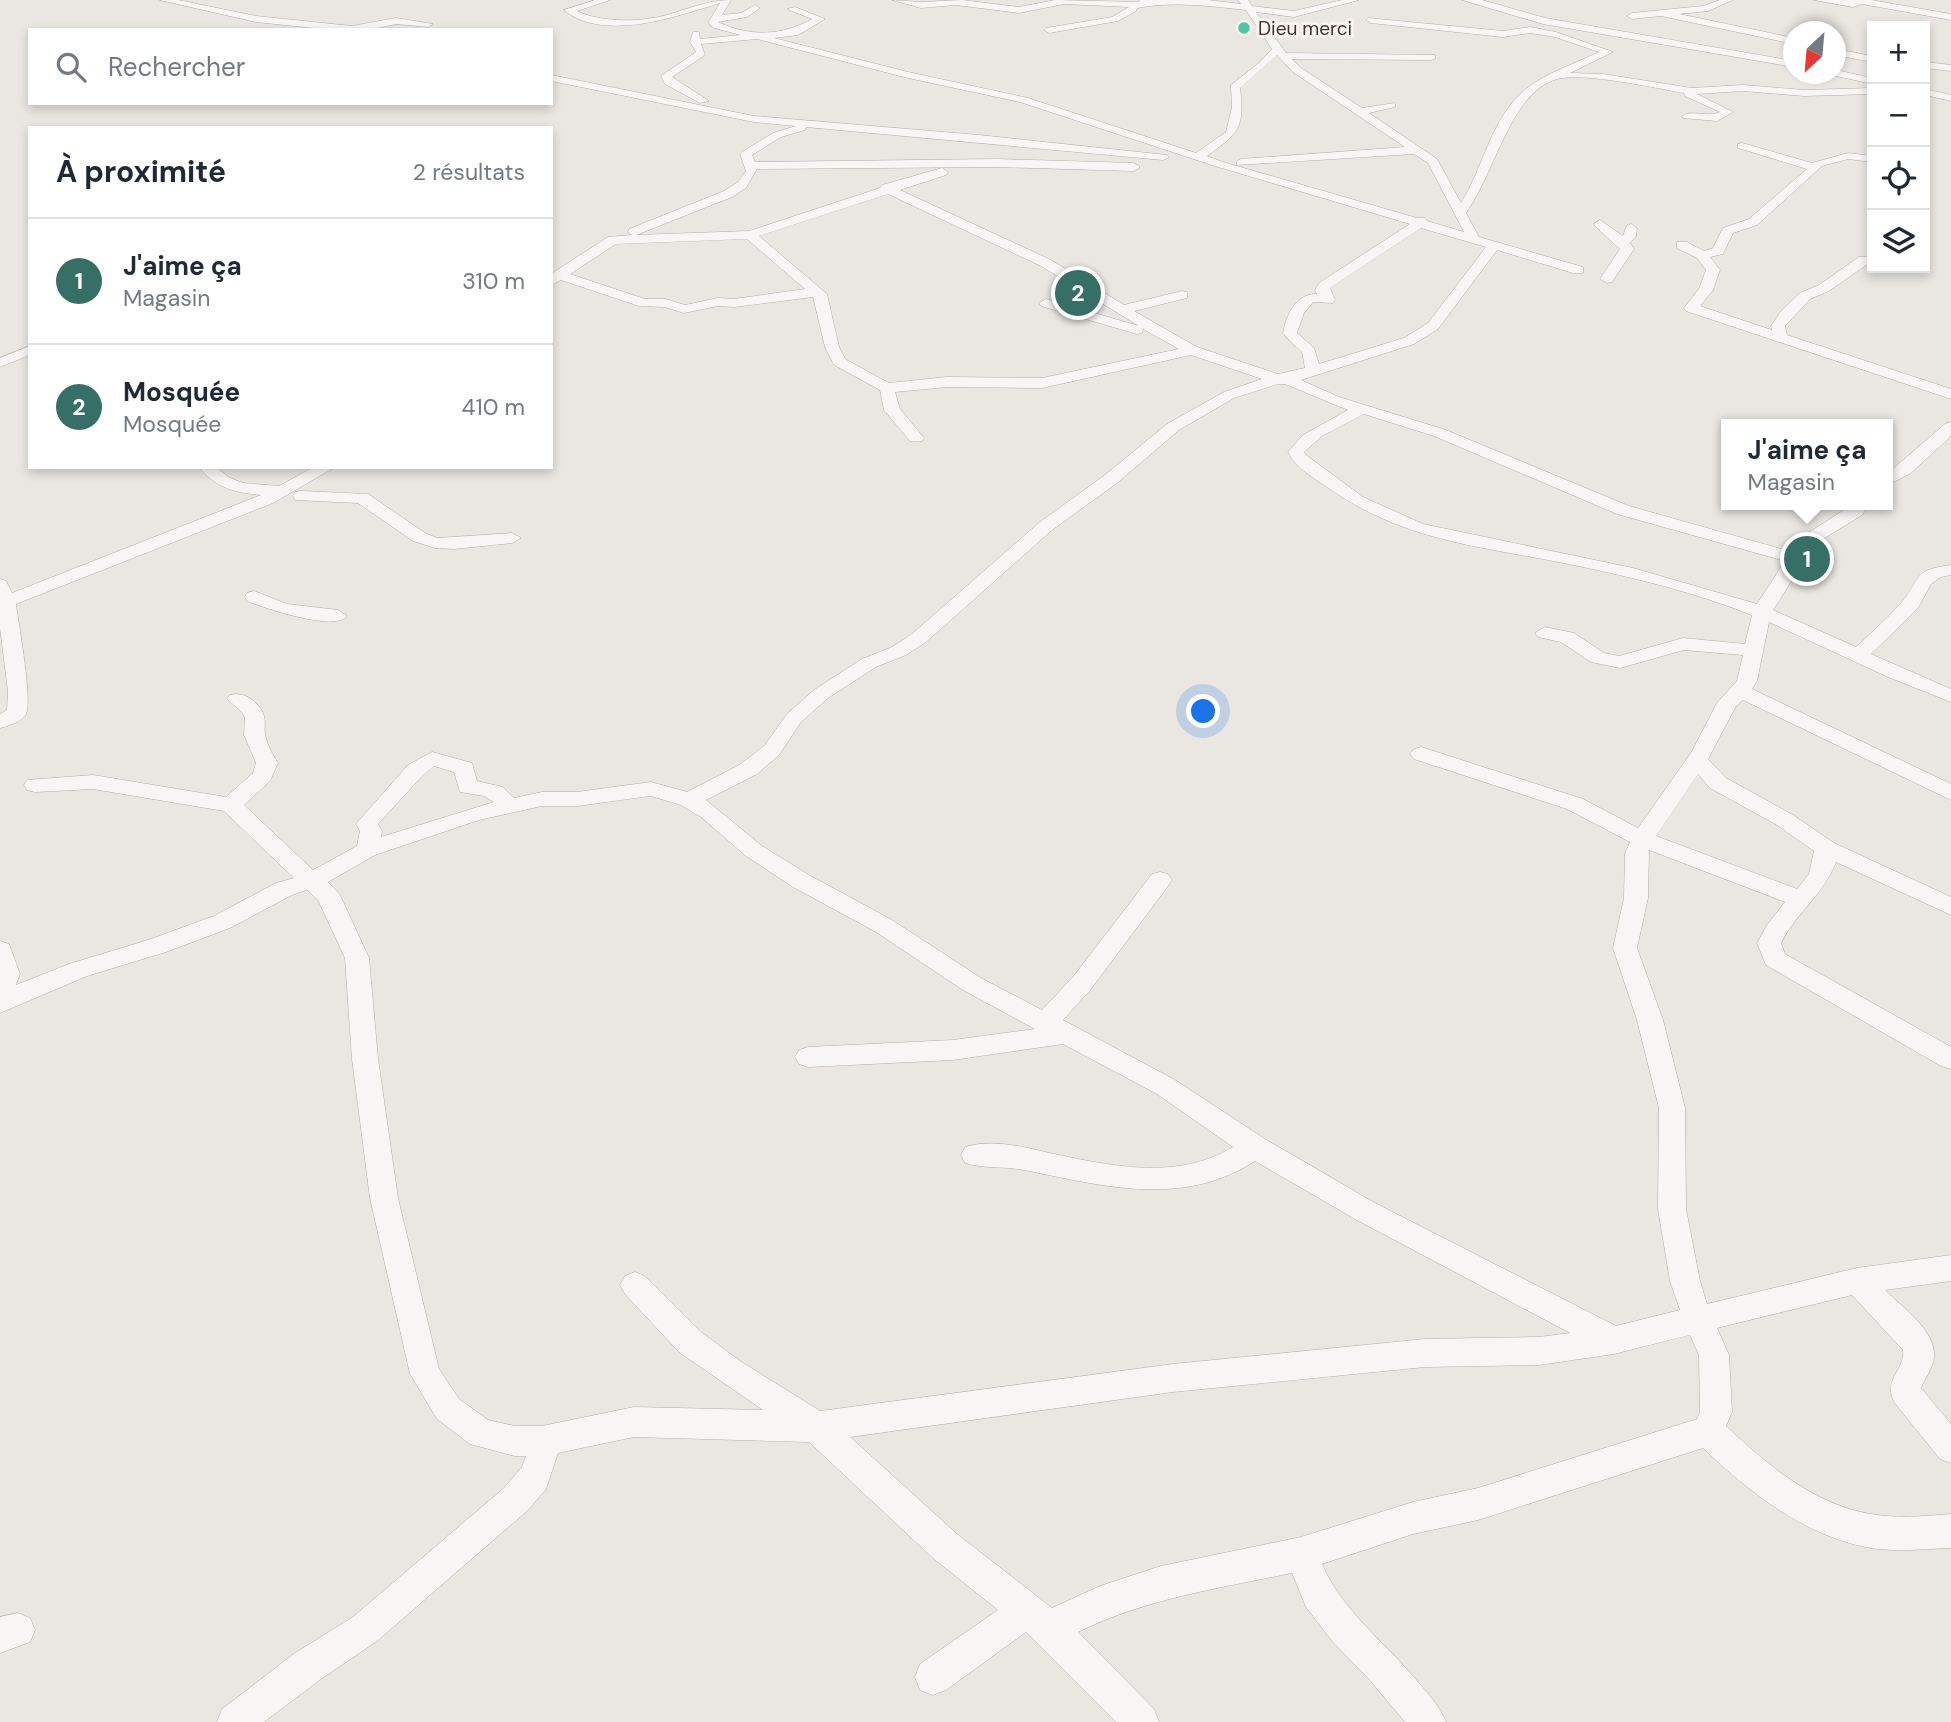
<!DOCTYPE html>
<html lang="fr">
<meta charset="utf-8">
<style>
body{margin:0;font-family:"DM Sans",sans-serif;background:#f2f2f3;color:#1f2937}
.controls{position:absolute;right:21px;top:21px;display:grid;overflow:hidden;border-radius:0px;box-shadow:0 4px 10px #0003}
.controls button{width:63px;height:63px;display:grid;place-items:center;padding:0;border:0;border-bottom:2px solid #e0e1e3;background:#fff;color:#1f2937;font:35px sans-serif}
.compass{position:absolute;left:1783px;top:21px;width:63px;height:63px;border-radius:50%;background:#fff;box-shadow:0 4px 10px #0003;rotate:206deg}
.you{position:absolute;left:1204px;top:712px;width:24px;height:24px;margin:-18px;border:5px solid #fff;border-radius:50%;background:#1a73e8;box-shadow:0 0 0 10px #1a73e833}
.badge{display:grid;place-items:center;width:46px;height:46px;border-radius:50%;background:#366f66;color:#fff;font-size:23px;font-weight:700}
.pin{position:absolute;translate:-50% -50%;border:4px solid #fff;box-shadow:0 2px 7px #0006}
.popup{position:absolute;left:1721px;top:419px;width:172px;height:91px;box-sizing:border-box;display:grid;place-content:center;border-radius:0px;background:#fff;filter:drop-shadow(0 2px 5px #0005);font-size:23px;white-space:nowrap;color:#747a83}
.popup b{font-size:26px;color:#1f2937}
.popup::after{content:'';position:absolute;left:50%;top:100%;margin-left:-14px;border:14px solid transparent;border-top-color:#fff}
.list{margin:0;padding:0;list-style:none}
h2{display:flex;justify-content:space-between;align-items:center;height:91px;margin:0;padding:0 28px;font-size:30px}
h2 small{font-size:23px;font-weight:400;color:#747a83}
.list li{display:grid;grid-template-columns:46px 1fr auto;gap:21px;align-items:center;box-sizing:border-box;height:126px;padding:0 28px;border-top:2px solid #e0e1e3}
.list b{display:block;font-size:26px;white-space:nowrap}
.list p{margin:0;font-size:23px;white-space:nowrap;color:#747a83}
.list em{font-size:23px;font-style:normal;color:#747a83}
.icon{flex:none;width:38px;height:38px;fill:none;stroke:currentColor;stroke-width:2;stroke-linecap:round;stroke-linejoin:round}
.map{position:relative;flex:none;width:1951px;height:1722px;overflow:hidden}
.search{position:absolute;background:#fff;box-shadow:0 4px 10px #0003;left:28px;top:28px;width:525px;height:77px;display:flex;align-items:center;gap:18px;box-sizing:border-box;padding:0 24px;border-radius:0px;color:#747a83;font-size:26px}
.panel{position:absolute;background:#fff;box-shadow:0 4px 10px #0003;left:28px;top:126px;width:525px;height:343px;border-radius:0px}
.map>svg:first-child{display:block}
</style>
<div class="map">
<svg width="1951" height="1722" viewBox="0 0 1951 1722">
<rect width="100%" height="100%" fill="#eae6e2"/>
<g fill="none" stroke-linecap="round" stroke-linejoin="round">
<defs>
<path id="minor" d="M160 0H178L256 16 352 26 396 18 433 24 428 27 396 24 368 30H333L256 22Z
M595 0H610L577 11C595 20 625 22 646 19 676 16 700 0 731 0L722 15 741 13 755 5 760 8 747 17 718 22C750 37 782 36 812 19L787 9 795 7 825 19 798 35 774 38 908 72 1028 98 1196 153 1226 132 1232 107 1231 85 1259 63 1272 49 1246 10C1210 6 1172 1 1137 8L1136 11 1118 21 1049 33 1044 30 1046 28 1112 17 1129 7 1064 4 1019 13 956 5 921 8 892 0 921 2 962 0 1019 7 1055 0 1138 2 1140 0H1208L1241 4 1238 0H1248L1252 6 1294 11 1342 0H1359L1294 17 1256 12 1286 53 1435 55V59L1431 60 1292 59 1301 68 1362 108 1395 103V107L1369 113 1437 159 1461 203C1484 167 1491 117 1526 89 1547 72 1575 64 1599 52L1555 37 1530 33 1503 37 1371 23 1366 20 1368 18 1503 31 1530 27 1556 32 1613 52 1570 73 1603 74 1692 88 1743 85 1804 90 1872 88V94L1804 96 1743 91 1697 94 1733 112 1717 121 1683 118 1682 116C1692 109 1708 118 1720 112L1685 96 1684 93C1655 88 1583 72 1557 79 1533 86 1517 111 1507 132 1493 159 1483 188 1466 213L1479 237 1583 267V273H1573L1497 250 1438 329 1414 344 1301 380 1339 397 1446 430 1629 506 1792 552 1803 536 1852 505H1869L1862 515 1815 544 1773 610 1856 647C1871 633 1887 619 1901 603 1922 579 1911 570 1951 565V575L1941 577 1931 584 1918 608 1871 654 1951 689V702L1888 677 1769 622 1757 681 1752 689 1951 784V800L1743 700 1736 706 1708 759 1726 778 1793 815 1834 843 1951 897V915L1836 862C1824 894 1796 913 1781 943L1785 954 1951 1047V1069L1941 1066 1766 965 1757 943 1767 925 1785 902 1649 850 1648 898 1637 948 1663 1020 1685 1108 1686 1209 1700 1281 1707 1304 1857 1268 1951 1255V1281L1885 1290C1902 1307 1936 1330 1934 1357 1933 1368 1925 1378 1921 1388L1951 1424V1463L1940 1459 1894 1402C1883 1378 1905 1371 1903 1350L1852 1295 1717 1328 1729 1355 1732 1412 1726 1426C1766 1464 1815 1505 1871 1514 1897 1519 1925 1516 1951 1514V1548C1925 1549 1897 1552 1871 1548 1806 1537 1749 1492 1703 1448L1478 1520 1413 1534 1322 1564C1342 1611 1386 1643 1418 1682 1429 1695 1440 1706 1446 1722H1405L1369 1679 1332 1641 1306 1607 1292 1573C1219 1588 1145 1599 1078 1632L1154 1709 1159 1722H1116L1026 1632 946 1690 933 1695 920 1690 915 1677 920 1664 998 1610 933 1558 809 1442 634 1437 558 1453 546 1489 528 1510 377 1641 321 1679 264 1722H217L222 1709 295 1653 353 1617 504 1488 522 1467 526 1456H515L470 1444 437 1419 410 1374 370 1198 352 1059 345 958 318 900 307 890 292 895 230 928 166 952 87 976 0 1013V941L9 944 20 974 16 985 69 964 148 940 214 916 276 883 294 878 224 811 93 789 35 792 27 790 24 785 27 780 93 775 226 797 253 773 256 763 244 735 245 718 242 712 227 699 230 695C244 691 260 702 264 716 266 723 263 730 266 738 268 747 273 755 278 763L270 781 244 805 313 870 357 846 360 831 356 824 408 765 432 752 472 763 477 781 503 787 514 798 542 792H577L651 782 687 792 741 764 765 745 787 714 814 690 862 659 892 647 912 634 1040 522 1105 475 1167 424 1224 392 1262 379 1191 355 1042 388 947 387 895 392 900 409 924 438 922 441H910L884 410 880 390 834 365 825 347 813 297 734 307 718 306 684 313 665 307 639 306 561 280 551 285V275L554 272 608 237 632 235 628 232 629 229 724 191 738 182 746 171 740 154 742 152 773 133 796 126 754 122 551 81V75L754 116 979 135 1167 155 1169 157 1163 160 806 127 805 130 781 137 752 155 755 162 996 159 1134 163 1140 167 1134 171 996 167 757 169 746 188 732 197 636 235 749 231 880 188 882 185 942 168 948 172 946 175 900 190 1051 260 1124 305 1182 291 1187 292V298L1134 311 1197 347 1278 374 1305 368 1302 352 1283 334C1286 315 1296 293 1317 294L1315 290 1319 283 1410 224 1215 166 1020 102 908 78 757 39 701 44 705 55 672 77 709 101 700 103 665 84 661 76 696 52 690 42 693 32H699L700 39 741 35 714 28 708 23 720 3C677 16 604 43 564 10ZM1277 55 1293 72 1405 147 1241 159 1237 161V165L1414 154 1428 163 1464 232 1427 221 1425 218H1417L1223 162 1207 156C1238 133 1245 130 1240 88ZM888 194 1041 266 1139 326 1046 299 1039 303 1041 306 1137 334 1142 333 1143 329 1179 349 1042 378 947 377 889 383 845 359 839 347 827 294 759 236ZM1421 228 1486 247 1428 323 1404 338 1319 364 1314 348 1297 333 1304 313 1313 302 1333 303 1335 300 1330 288ZM747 239 805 289 734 299 718 298 685 305 666 299H645L570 274 616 244ZM1278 384H1285L1348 410 1303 435 1288 452C1296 468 1312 477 1327 487 1408 544 1485 546 1578 566 1637 578 1696 593 1752 615L1745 644 1683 638 1619 656 1604 653 1574 633 1545 627 1535 633 1538 637 1561 642 1591 662 1620 668 1684 650 1743 655 1737 681 1717 703 1691 753 1638 828 1583 799 1421 747 1414 749 1410 754 1414 759 1567 809 1630 842 1625 854 1624 898 1613 948 1637 1020 1659 1108 1658 1209 1670 1281 1680 1310 1616 1326 1375 1203 1265 1139 1175 1080 1063 1020 1091 989 1168 886 1172 880 1168 874 1160 872 1152 874 1073 977 1042 1010 981 978 892 920 809 875 762 846 706 800 757 774 779 755 801 722 828 698 876 667 906 655 926 642 1052 530 1117 483 1179 430 1234 398ZM1364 414 1434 436 1617 514 1785 561 1757 604 1633 568 1423 524 1363 497 1306 455 1304 452 1322 436ZM434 766 454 772 460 792 484 796 494 802 381 837 382 831 378 824 423 775ZM1698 774 1710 788 1777 825 1814 851 1809 874 1797 889 1656 836ZM651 796 681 805 701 817 746 856 793 887 876 932 963 990 1035 1029 953 1040 808 1047 799 1050 795 1057 799 1064 808 1067 953 1060 1063 1044 1157 1094 1233 1147C1176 1182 1106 1165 1045 1152 1020 1146 990 1139 965 1147L961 1155 965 1163C984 1169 1005 1166 1024 1170 1104 1186 1182 1208 1255 1161L1355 1219 1570 1333 1539 1337 1425 1339 1173 1364 820 1411 740 1361 701 1332 645 1276 635 1272 625 1276 620 1285 625 1294 679 1352 763 1410 634 1407 542 1426H515L488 1420 459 1399 439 1369 398 1198 378 1059 369 958 340 895 328 882 375 855 479 820 542 806H577ZM1690 1335 1699 1355 1700 1412 1697 1419 1478 1488 1413 1502 1301 1537 1161 1566 1100 1586 1052 1608 957 1534 850 1437 1173 1392 1425 1367 1539 1365 1614 1354Z
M1462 0H1482L1545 18 1794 61V67L1543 24Z
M1720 0H1733L1708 11 1679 14 1794 38V44L1661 16 1632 19 1627 16 1632 13 1703 6Z
M1814 0H1871L1951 14V20L1862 4 1853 7Z
M1836 49 1872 56V62L1836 55Z
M1925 62 1951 65V71L1925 68Z
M1836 70 1872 78V84L1832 75Z
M1806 74H1819L1826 78 1821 81Z
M1925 89 1951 95V101L1925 95Z
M1742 143 1812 163 1848 153 1872 156V162L1848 159 1822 166 1757 225 1733 233 1723 254 1710 257 1720 270 1713 290 1700 306 1772 330 1771 326 1781 311 1800 293 1819 285 1859 257H1869V263L1829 291 1810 299 1785 326 1787 335 1951 389V399L1686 311 1684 308 1699 289 1706 270 1697 258 1677 248V242H1687L1704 251 1713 248 1723 228 1749 219 1807 169 1738 148V144Z
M1600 220 1623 236 1627 225 1631 224 1637 228 1636 236 1630 243 1634 249 1612 282 1607 283 1600 279 1620 249 1596 227 1594 224Z
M30 346V355L0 367V358Z
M1951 422V436L1911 473 1888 485V473L1945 424Z
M199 467H216L228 477 243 483 279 486 314 467H335L273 503 16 604C18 622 34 705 25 716 20 722 8 726 0 728V714L7 710 8 692 0 628V579L6 581 12 593 261 495C237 493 215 488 199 467Z
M301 491 368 494 425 533 437 538 512 533 521 538 512 543 454 549 435 548 413 541 358 503 295 500 293 496 295 492Z
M254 591 287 604 338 610 347 616C334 632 265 608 247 601L245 597 247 593Z
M18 1613 30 1618 35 1630 30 1642 0 1653V1617Z"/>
</defs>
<use href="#minor" stroke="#b4ada7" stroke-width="1"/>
<use href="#minor" fill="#f8f6f5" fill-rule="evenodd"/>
</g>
<circle fill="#51c59f" stroke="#f7f4f2" stroke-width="2.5" cx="1244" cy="28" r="7"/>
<g text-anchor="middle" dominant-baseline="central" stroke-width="6" stroke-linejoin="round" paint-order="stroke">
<g font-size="19" fill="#41352b" stroke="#f7f4f2" text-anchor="start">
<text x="1258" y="28">Dieu merci</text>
</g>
</g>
</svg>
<div class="controls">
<button>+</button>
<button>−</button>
<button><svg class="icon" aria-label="locate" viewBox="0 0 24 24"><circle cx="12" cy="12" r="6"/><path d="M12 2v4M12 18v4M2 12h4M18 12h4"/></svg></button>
<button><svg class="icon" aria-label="layers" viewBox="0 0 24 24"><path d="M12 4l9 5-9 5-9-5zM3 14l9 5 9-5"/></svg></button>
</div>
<svg class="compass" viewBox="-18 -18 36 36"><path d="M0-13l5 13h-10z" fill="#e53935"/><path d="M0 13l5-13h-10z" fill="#747a83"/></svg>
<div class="you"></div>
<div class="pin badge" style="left:1807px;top:559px">1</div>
<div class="popup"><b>J'aime ça</b>Magasin</div>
<div class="pin badge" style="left:1078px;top:293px">2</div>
<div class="search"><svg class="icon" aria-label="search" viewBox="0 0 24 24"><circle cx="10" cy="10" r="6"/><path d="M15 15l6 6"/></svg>Rechercher</div>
<section class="panel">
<h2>À proximité<small>2 résultats</small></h2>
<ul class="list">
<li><span class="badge">1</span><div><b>J'aime ça</b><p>Magasin</p></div><em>310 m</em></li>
<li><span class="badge">2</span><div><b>Mosquée</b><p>Mosquée</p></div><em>410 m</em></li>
</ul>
</section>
</div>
